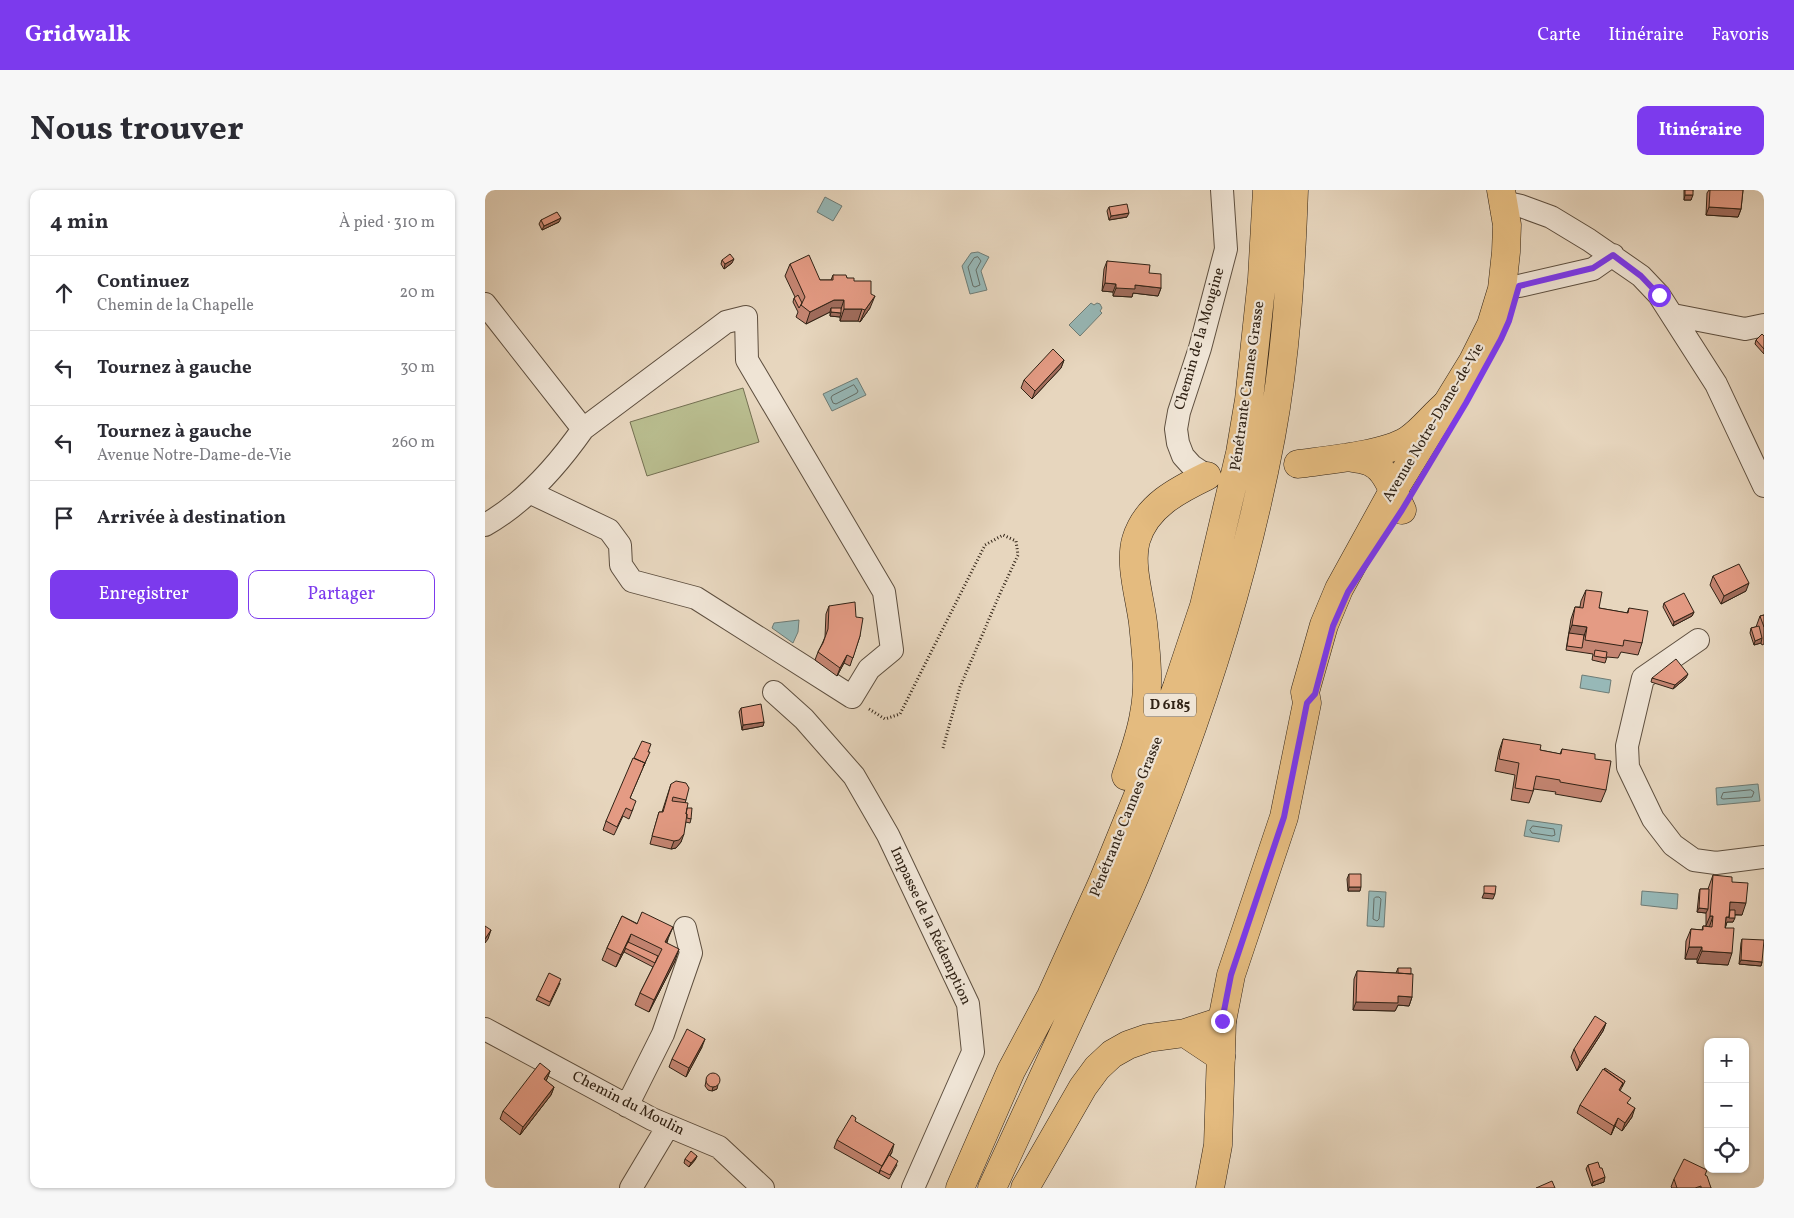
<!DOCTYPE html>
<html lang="fr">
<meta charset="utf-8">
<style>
body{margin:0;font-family:Vollkorn,serif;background:#f7f7f7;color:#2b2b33}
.controls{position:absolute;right:15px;bottom:15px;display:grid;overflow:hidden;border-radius:10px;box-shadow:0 1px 4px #0004}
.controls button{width:45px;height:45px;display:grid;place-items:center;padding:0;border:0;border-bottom:1px solid #e1e1e2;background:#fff;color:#2b2b33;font:25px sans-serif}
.stop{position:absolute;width:15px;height:15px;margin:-11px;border:4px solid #7c3aed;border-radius:50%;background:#fff}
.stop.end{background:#7c3aed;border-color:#fff;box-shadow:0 1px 5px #0008}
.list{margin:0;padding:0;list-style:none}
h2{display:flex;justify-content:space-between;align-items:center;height:65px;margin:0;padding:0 20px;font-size:21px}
h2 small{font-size:16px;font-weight:400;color:#7c7c81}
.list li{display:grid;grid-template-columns:32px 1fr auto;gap:15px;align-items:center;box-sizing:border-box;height:75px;padding:0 20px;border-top:1px solid #e1e1e2}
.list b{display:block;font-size:19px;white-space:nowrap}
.list p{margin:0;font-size:16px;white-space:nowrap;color:#7c7c81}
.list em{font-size:16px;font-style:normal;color:#7c7c81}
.actions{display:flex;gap:10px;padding:15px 20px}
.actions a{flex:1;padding:11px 0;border:1px solid #7c3aed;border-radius:10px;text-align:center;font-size:18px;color:#7c3aed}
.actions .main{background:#7c3aed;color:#fff}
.icon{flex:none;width:28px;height:28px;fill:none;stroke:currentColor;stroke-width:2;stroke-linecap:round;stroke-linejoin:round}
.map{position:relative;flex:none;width:1279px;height:998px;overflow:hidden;border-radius:10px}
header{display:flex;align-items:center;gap:30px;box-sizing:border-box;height:70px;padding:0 25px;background:#7c3aed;color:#fff}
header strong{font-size:24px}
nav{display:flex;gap:28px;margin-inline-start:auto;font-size:18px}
.intro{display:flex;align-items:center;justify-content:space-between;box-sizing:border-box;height:120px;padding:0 30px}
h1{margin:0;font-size:35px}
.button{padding:12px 22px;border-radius:10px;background:#7c3aed;color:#fff;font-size:18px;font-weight:700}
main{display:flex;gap:30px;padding:0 30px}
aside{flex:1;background:#fff;border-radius:10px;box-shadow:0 1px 4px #0004}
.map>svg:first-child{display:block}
</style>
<header>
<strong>Gridwalk</strong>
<nav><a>Carte</a><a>Itinéraire</a><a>Favoris</a></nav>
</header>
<div class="intro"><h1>Nous trouver</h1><a class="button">Itinéraire</a></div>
<main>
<aside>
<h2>4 min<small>À pied · 310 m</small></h2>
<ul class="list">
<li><svg class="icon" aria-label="ahead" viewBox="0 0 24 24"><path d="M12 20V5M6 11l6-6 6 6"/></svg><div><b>Continuez</b><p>Chemin de la Chapelle</p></div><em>20 m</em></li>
<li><svg class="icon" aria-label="left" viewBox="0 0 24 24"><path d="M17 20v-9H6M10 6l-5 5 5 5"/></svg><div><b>Tournez à gauche</b></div><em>30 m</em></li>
<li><svg class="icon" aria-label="left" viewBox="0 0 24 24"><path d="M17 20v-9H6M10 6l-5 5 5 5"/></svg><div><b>Tournez à gauche</b><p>Avenue Notre-Dame-de-Vie</p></div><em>260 m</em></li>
<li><svg class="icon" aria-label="arrive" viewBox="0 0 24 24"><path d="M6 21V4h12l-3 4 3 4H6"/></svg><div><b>Arrivée à destination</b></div></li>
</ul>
<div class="actions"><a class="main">Enregistrer</a><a>Partager</a></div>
</aside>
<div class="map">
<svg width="1279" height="998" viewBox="0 0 1279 998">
<rect width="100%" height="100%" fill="#e7d6be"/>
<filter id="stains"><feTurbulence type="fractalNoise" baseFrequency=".004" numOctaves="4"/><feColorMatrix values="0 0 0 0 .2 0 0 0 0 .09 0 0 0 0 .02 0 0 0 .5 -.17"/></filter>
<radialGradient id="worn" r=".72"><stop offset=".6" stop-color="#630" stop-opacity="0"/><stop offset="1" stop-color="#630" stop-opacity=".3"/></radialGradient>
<path fill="#b9bd8f" stroke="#747052" d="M258 198 274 252 162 286 145 232Z"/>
<path fill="#97b8b7" stroke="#6e7c76" d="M340 7 357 16 348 31 332 22Z
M493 62 504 67 496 81 502 100 485 104 477 76 486 63Z
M606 113 609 115 612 113 615 114 617 118 615 121 617 123 595 146 584 135Z
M372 188 381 205 347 221 338 204Z
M314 430 313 442 308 453 287 438 289 433Z
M1097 485 1126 490 1124 503 1095 498Z
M1273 594 1275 611 1232 615 1231 598Z
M1042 630 1077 635 1074 652 1039 646Z
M884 701 901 702 899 737 882 736Z
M1157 701 1193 704 1192 719 1156 715Z"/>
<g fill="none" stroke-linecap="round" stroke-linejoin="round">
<path stroke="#646d66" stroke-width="1" d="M493 67 496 71 491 80 495 95 490 97 488 96 483 77 489 68Z
M369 195 373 201 372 203 351 214 348 213 346 208 347 206Z
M1266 600 1269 602 1267 607 1238 609 1236 608 1238 603Z
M1048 636 1069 639 1070 645 1067 646 1047 643 1045 640Z
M891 707H894L896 709 894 729 892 731 888 729 889 709Z"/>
<defs>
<path id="minor" d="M1018 12 1036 16 1066 27 1104 50 1156 86 1174 105 1231 194 1279 296
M1017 99 1034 96 1108 79 1128 65
M0 114 98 239 241 132 261 127 262 170 399 402 407 460 384 479 367 507 211 408 147 391 136 375 135 355 124 340 44 302
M1188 125 1260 139 1279 135
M722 286 707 276 698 266 693 253 691 239 694 222 715 158 741 59 737 0
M0 335C39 313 72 276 98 239
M1213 450 1158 488 1142 556 1143 577 1168 629 1188 655 1209 670 1231 673 1279 667
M289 502 319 529 369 586 403 645 483 814 488 862 428 998
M0 839 167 929 234 957 278 998
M142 916 178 844 206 763 200 738
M146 998 183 936"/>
<path id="major" d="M725 998 733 955 737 831 746 785 799 627 822 513 820 502 839 435 854 399 908 301 988 171 1006 135 1017 99 1021 62 1022 35 1016 0"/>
<path id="highway" d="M864 267C871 269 881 269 887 273 903 281 909 305 917 320
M813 274C842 270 900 265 923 250 938 240 949 224 963 213
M641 586C648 566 656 544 659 524 665 494 661 462 658 433 655 408 644 374 651 350 661 316 693 300 722 286
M700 843 736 867
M475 998 526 881 566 806 618 691 652 608 692 497 719 416 755 263 764 210 777 89 782 0
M507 998C541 924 575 851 609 777 623 745 639 713 652 681 710 541 758 396 786 247 801 166 806 83 809 0
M540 998 598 897 612 878 627 864 643 855 663 848 700 843 737 831"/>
</defs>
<use href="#minor" stroke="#5e4f3f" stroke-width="24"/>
<use href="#major" stroke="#302215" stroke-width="29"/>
<use href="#highway" stroke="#302215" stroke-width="29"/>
<path stroke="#302215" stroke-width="3" stroke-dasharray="1 2.5" stroke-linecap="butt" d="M384 519 400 529 415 524 500 355 518 345 531 351 533 365 513 408 475 497 458 558"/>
<use href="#minor" stroke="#efe4d5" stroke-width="22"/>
<use href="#major" stroke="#e4bb7f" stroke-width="28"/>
<use href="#highway" stroke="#e4bb7f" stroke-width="28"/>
</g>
<path fill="#c48572" stroke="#302215" d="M1199 0H1208L1206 10H1199Z
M1224 0H1258L1256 19 1253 27 1221 25 1222 3Z
M624 17 642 27 624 30 622 21Z
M56 30 74 32 57 40 54 34Z
M237 70 247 73 239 79 236 74Z
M622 71 664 83 676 98 673 106 648 103 647 107 628 106V102L617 101 619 79Z
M305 74 335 90H346L348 85 362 88 369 91 385 118 375 132 373 131H355V127L345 126V122L321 134 311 127 313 122 308 112 309 108 310 107 300 86Z
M1279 146V164L1270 154 1271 150Z
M579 170 576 178 547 209 536 198 539 190Z
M1228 386 1261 401 1236 414 1225 395Z
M1101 400 1114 418 1142 423 1144 418 1157 453 1153 465 1136 462 1133 468 1122 467 1120 473 1107 470 1108 464 1081 460 1086 429 1090 417H1095L1096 411Z
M1179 413 1209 422 1207 426 1188 436 1178 417Z
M344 416 371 427 375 446 365 476 359 473 352 486 330 470 333 462 337 454 340 447 341 424Z
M1279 425V454L1277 455 1276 453 1269 455 1265 443 1266 438 1271 437 1275 426Z
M1167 488H1201L1188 499 1166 492Z
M256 518 279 532 278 536 257 540 254 522Z
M1018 549 1055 560 1075 564 1077 559 1110 569 1121 600 1116 612 1070 604 1071 602 1049 599 1044 613 1026 610 1030 585 1010 581 1014 561Z
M163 562V566L145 608 148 619 144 629 138 626 129 645 118 640 121 631Z
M186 594 201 610 200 613 206 629 205 633 201 632 196 652 191 658 186 659 165 654 174 622H177Z
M864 684 875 701H863L862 689Z
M1228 685 1247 692 1257 725H1250L1248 732H1242L1240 738 1243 775 1212 773V769H1200L1201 751 1206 739 1217 740 1218 736H1221V723L1212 722 1214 703 1215 699H1223Z
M137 726 183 749 182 753 190 771 164 822 150 815 155 803 168 777 139 762V761L131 777 117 770 122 758Z
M1257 749 1277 772 1276 776 1254 774 1256 753Z
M913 778 927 807 924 816 913 815 910 821 868 820 869 789 872 781 911 783Z
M75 793 64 816 51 810 53 806Z
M1121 833 1118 841 1092 881 1086 867 1089 859Z
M217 857 201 887 184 877 187 869Z
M65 881 61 891 69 897 66 905 35 945 15 929 18 921Z
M222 887 232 899 227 901 223 900 220 896Z
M1140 891 1135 901 1143 914 1147 927 1137 941 1130 936 1126 945 1092 923 1095 915Z
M370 931 407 962 405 966 412 975 404 989 349 958 352 950Z
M212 966 210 970 204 977 199 973 200 969Z
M1103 975 1115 978 1119 992 1107 996 1101 979Z
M1220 985 1226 998H1187L1186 997 1189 989Z"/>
<path fill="#a06c5c" stroke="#302215" d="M1200 5H1208L1206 10H1199Z
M1224 17 1256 19 1253 27 1221 25Z
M644 23 642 27 624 30 626 26Z
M76 28 74 32 57 40 59 36Z
M249 69 247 73 239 79 240 74Z
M620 93 631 94 628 102 617 101Z
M650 95 676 98 673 106 648 103 647 107 628 106 631 98Z
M390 106 385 118 375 132 380 120Z
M349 110H359L355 122 346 118 345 122 321 134 325 122Z
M359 119H377L373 131H355Z
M346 122 356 123 355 127 345 126Z
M579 170 576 178 547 209 550 201Z
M1264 393 1261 401 1236 414 1239 406Z
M1209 422 1207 426 1188 436 1189 432Z
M1087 435 1102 437 1098 449 1084 443Z
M1277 448 1276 453 1269 455 1270 451Z
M362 465 359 473 352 486 355 478Z
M1203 484 1201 488 1188 499 1190 495Z
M279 532 278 536 257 540 258 535Z
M199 644 196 652 191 658 186 659 189 651Z
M864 697H876L875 701H863Z
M999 703 1010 704 1008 709 997 708Z
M1245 712 1261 713 1257 725 1242 724Z
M1214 718 1223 719 1221 723 1212 722Z
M1225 726H1228L1224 738H1220Z
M1241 727 1250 728 1248 732H1242L1240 739Z
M188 737 183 749 176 764 180 752Z
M6 740 3 749 0 753V749Z
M146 744 142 756 131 777 136 765Z
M1204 757H1217L1212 769H1200Z
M194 759 190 771 164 822 169 810Z
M1217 761 1247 763 1243 775 1212 773Z
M1256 770 1277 772 1276 776 1254 774Z
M913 806 927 807 924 816 913 815 910 821 868 820 871 812Z
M1121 833 1118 841 1092 881 1095 873Z
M220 849 217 857 201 887 204 878Z
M65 881 62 889 56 897 59 889Z
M233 895 232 899 227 901 228 897Z
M69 897 66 905 35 945 38 937Z
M1150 918 1147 927 1137 941 1140 933Z
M1133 928 1130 936 1126 945 1129 936Z
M409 954 407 962 396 980H395L394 984 397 976Z
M212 966 210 970 204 977 206 973Z
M1120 987 1119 992 1107 996 1108 992Z"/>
<path fill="#e49b84" stroke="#302215" d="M1200 0H1208V5H1200Z
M1225 0H1258L1256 19 1224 17Z
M642 14 644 23 626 26 624 17Z
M72 22 76 28 59 36 56 30Z
M245 64 249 69 240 74 237 70Z
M324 65 335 90H348V85H361L362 88H369V91H386V104L390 106 380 120 377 119H359V110H349L325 122 316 115 320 107 305 74Z
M622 71 665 75 664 83 676 84V98L650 95V99L631 98V94L620 93Z
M313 105 317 113 314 118 309 108Z
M346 118H356V123L346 122Z
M1277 144 1279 146V159L1271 150Z
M568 159 579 170 550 201 539 190Z
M1254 374 1264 393 1239 406 1228 386Z
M1101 400 1117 402 1114 418 1143 423 1144 418 1163 421 1157 453 1139 450 1138 456 1100 450 1102 437 1087 435 1090 417 1098 418Z
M1199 403 1209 422 1189 432 1179 413Z
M370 412 371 427 378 428 375 446 368 468 362 465 355 478 333 462 338 453 343 439 344 416Z
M1279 425V437L1275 426Z
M1274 436 1277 448 1270 451 1266 438Z
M1084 443 1099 445 1097 458 1082 456Z
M1110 460 1122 462 1121 468 1109 466Z
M1191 469 1203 484 1190 495 1167 488Z
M276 514 279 532 258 535 256 518Z
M1018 549 1056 555 1055 560 1076 564 1077 559 1110 564V569L1126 571 1121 600 1075 592V590L1051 586 1048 601 1030 598 1034 573 1014 569Z
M157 551 166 554 163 562H165L158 577 160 573 149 568Z
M148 568 160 573 145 608 151 611 147 621 141 618 132 637 121 631Z
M191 591 201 593 204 598 201 610 188 607 187 611 203 613 201 624H202L199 644 194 650 189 651 167 646 174 622H178L186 594Z
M202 618H207L206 629 202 628V624H201Z
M864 684H876V697H864Z
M1228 685 1247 687V692L1263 693 1261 713 1245 712 1244 727H1241L1240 738H1249L1247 763 1217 761V757H1204L1206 739 1218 740V736L1227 737 1228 726H1225Z
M999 696H1011L1010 704 999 703Z
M1215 699H1224L1223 719 1214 718Z
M1245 720H1250V728H1244Z
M157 722 188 737 180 752 194 759 169 810 155 803 177 759 146 744 136 765 122 758 137 726 152 734Z
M0 736 6 740 0 749Z
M1257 749 1279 750 1277 772 1256 770Z
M143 752 173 766 170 773 140 758Z
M913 778H926V784L913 783Z
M872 781 928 784 927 807 913 806V813L871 812Z
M64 783 76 789 65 812 53 806Z
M1110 826 1121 833 1095 873 1089 859Z
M202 839 220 849 204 878 187 869Z
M55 873 65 881 59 889 69 897 38 937 18 921Z
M1120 878 1140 891 1137 897 1138 893 1119 879Z
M1118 879 1138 893 1134 900 1146 908 1142 913 1150 918 1140 933 1133 928 1129 936 1095 915Z
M221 890a7 7 0 1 1 14 0a7 7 0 1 1-14 0Z
M367 925 371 928 370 931 409 954 397 976 352 950Z
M206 961 212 966 206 973 200 969Z
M404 965 413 971 405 985 395 980Z
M1199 969 1222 980 1220 985 1222 986 1226 998H1216V996L1210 998H1192L1189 989Z
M1113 972 1115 978H1117L1120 987 1108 992 1103 975Z
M1067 991 1070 998H1051Z"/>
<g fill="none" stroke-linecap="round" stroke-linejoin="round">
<path stroke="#7c3aed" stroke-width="6" d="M737 831 746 785 799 627 822 513 830 504 848 436 863 402 917 320 981 213 1016 149 1024 131 1034 96 1108 78 1128 65 1156 86 1174 105"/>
</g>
<g text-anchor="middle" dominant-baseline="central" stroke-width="4.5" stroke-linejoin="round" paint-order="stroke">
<rect fill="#efe4d5" stroke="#695c4f" stroke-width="1" x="659" y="503.5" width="52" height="23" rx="4"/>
<g font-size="14" font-weight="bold" fill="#302215">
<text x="685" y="515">D 6185</text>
</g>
<g font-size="15" fill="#302215" stroke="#efe4d5">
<text transform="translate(715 149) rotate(-74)">Chemin de la Mougine</text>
<text transform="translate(763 196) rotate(-82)">Pénétrante Cannes Grasse</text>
<text transform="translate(949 233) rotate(-59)">Avenue Notre-Dame-de-Vie</text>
<text transform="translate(642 627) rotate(-68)">Pénétrante Cannes Grasse</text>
<text transform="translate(445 736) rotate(65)">Impasse de la Rédemption</text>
<text transform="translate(143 914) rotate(27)">Chemin du Moulin</text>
</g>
</g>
<rect width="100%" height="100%" filter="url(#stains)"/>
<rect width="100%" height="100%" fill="url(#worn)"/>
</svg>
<div class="controls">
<button>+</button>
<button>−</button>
<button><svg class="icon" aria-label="locate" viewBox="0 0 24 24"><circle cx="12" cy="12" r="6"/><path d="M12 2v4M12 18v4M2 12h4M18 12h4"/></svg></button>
</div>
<div class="stop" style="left:1174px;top:105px"></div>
<div class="stop end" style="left:737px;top:831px"></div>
</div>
</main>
